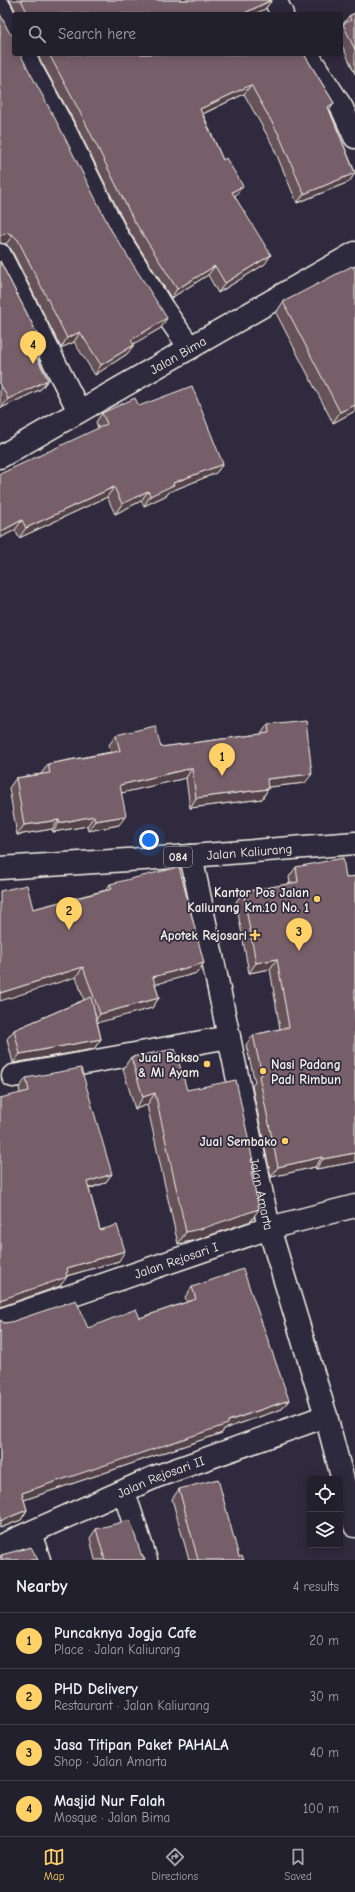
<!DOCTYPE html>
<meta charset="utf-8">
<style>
body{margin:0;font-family:"Comic Neue",sans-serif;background:#2b2836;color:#f1f3f6}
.controls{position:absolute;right:12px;bottom:12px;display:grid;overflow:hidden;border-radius:4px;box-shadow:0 2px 10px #0003}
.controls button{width:36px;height:36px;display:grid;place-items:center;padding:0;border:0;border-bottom:1px solid #403e4a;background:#23202e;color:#f1f3f6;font:20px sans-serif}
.you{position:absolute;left:149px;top:840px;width:14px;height:14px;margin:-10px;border:3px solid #fff;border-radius:50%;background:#1a73e8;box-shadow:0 0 0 6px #1a73e833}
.badge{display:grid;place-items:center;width:26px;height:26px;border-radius:50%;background:#ffd166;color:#111;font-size:13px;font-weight:700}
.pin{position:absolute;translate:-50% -33px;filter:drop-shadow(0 1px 2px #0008)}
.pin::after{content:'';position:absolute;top:21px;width:14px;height:12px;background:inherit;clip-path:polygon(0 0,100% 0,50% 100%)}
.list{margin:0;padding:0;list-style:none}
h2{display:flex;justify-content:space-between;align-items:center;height:52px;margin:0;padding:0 16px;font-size:17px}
h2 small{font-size:13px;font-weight:400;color:#a3a3aa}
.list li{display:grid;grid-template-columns:26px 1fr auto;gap:12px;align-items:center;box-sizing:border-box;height:56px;padding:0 16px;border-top:1px solid #403e4a}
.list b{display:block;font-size:15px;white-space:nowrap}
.list p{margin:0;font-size:13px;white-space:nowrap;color:#a3a3aa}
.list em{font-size:13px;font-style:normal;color:#a3a3aa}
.icon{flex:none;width:22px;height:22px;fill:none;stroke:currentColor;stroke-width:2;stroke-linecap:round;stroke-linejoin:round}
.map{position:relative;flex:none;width:355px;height:1560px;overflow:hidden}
.search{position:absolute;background:#23202e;box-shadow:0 2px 10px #0003;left:12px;right:12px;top:12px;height:44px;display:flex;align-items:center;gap:10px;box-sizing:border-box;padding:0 14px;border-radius:4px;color:#a3a3aa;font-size:15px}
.sheet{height:276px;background:#23202e}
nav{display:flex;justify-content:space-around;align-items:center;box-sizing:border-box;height:56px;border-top:1px solid #403e4a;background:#23202e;font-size:11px;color:#a3a3aa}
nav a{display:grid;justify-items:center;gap:2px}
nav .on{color:#ffd166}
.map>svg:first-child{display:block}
</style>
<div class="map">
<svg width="355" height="1560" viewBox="0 0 355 1560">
<rect width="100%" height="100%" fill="#2f2a3d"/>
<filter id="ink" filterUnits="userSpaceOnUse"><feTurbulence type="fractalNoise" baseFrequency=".025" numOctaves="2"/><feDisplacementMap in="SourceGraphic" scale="8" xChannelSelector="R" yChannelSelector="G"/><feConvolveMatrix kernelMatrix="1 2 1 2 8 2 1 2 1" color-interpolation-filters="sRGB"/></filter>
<g filter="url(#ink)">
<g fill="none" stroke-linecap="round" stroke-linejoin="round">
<defs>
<g id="minor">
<path d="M275 0 282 14"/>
<path d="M0 8 14 36"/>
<path d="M23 54 65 131 116 234 163 309 190 348"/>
<path d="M307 54 342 108 355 137"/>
<path d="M0 255 79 411"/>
<path id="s1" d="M0 457 355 253"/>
<path id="s2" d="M191 856 269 1228 326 1416 355 1526"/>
<path d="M13 1076 229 1037"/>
<path id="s3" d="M0 1320 269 1228 355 1206"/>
<path d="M124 1492 146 1560"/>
<path d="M30 1533 39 1560"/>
<path id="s4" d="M0 1546 155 1477 326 1416"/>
</g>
<g id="major">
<path id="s5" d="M0 868 191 856 355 843"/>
</g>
</defs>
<use href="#minor" stroke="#f4f1e8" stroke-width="25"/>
<use href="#major" stroke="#f4f1e8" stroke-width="25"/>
<use href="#minor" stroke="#2f2a3d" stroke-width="22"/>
<use href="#major" stroke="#2f2a3d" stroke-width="22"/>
</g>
<path fill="#66525a" stroke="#f4f1e8" d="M9 0H272L265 9 255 14H17L11 2Z
M355 13V74L341 43V27L349 16Z
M14 54 111 230 161 328 133 344 127 354 95 375 74 342 61 348 11 249 6 244 1 243Z
M37 54H304L334 103 329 110 355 172V173L349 182 297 203 272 144 244 94 203 114 223 160 243 186 236 195 235 196 265 264 218 293 208 275 171 298 127 228 76 125Z
M0 261 45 349 38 359 48 380 41 389 1 408 0 405Z
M355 270V411L333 423 276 313 283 302Z
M139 406 223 464 216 473 169 492 167 495 144 506 141 501 115 514 107 497 19 538 15 530 0 538 98 428 96 422 102 413Z
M268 724 305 783 268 787V789L262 799 190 808 186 778 121 793 119 825 88 831 87 826 53 832 52 829 17 835 9 788 16 778 41 774 48 764 111 752 109 745 116 735 161 747 261 734Z
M296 867 346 878 355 876V1162L316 1169 315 1167 271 1177 252 1086 255 1082 246 1045 253 1035 280 1029 270 969 249 973 236 902 243 892 290 884 289 877Z
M110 884 197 973 155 984 159 998 152 1008 97 1022 101 1039 94 1049 13 1063 7 1039 14 1030 84 1000 76 977 33 909 106 890Z
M131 1057 187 1090 251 1176V1221L196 1240 178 1244 147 1105 135 1109 123 1069Z
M26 1078 112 1174 105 1183 89 1189 100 1230 119 1261 67 1276 60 1286 19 1088Z
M192 1287 289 1400 282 1409 224 1429 222 1433 24 1500 27 1510 21 1520 0 1528V1320L4 1323 88 1328 140 1318 187 1302 185 1297Z
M179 1489 239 1557 244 1560H189L172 1499Z
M96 1529 141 1554 145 1560H95L90 1538Z
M1 1555 38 1560H0V1557Z"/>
<path fill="#53424a" stroke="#f4f1e8" d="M272 0 265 9 255 14H243Z
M251 85 244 94 194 118 200 109Z
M334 103 328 113V107Z
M355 173 349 182 297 203 304 194Z
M243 186 236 195 226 201 232 192Z
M8 233 13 235 6 244 0 243V236L1 235Z
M271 255 265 264 218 293 225 283Z
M215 266 208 275 171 298 177 289Z
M167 318 161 328 125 349 131 340Z
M80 332 74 342 61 348 67 338Z
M134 345 127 354 95 375 101 365Z
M45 349 38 359 29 363 35 354Z
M48 380 41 389 1 408 8 399Z
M355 405V411L333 423 340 412Z
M223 464 216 473 169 492 167 495 144 506 150 496 173 483Z
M114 487 107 497 19 538 26 528Z
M148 491 141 501 115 514 122 504Z
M22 520 15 530 0 538V532Z
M192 768 186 778 113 795 120 785Z
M312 774 305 783 260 788 267 779Z
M268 789 262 799 190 808 196 798Z
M94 816 87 826 53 832 59 823Z
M126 816 119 825 88 831 95 821Z
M59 820 52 829 17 835 24 825Z
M277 959 270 969 249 973 256 963Z
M204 963 197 973 146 987 153 977Z
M83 967 76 977 0 1001V993Z
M159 998 152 1008 93 1024 100 1014Z
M101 1039 94 1049 13 1063 20 1054Z
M155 1093 147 1105 135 1109 143 1097Z
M355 1153V1162L316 1169 323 1159Z
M322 1157 315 1167 271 1177 278 1167Z
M255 1171 247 1183 251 1172Z
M112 1174 105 1183 80 1191 87 1182Z
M259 1209 251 1221 196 1240 178 1244 186 1232Z
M125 1251 119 1261 66 1276 67 1277 60 1286 0 1307V1300L3 1299 67 1268Z
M289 1400 282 1409 224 1429 222 1433 15 1503 22 1493Z
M27 1510 21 1520 0 1528V1521Z"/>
<path fill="#775f69" stroke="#f4f1e8" d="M21 0H271L243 14H28Z
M355 13V50L343 24 351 20 349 16Z
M0 14 9 32 14 37V54H20L60 128 111 230 167 318 131 340 134 345 101 365 80 332 67 338 18 240 13 235 8 233 1 235 0 236Z
M49 54H304L334 103 328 107 355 173 304 194 279 135 251 85 200 109 223 160 226 158 243 186 232 192 271 255 225 283 215 266 177 289 133 219 82 116Z
M0 261 45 349 35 354 48 380 8 399 0 383Z
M352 266 355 270V405L340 412 283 302Z
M192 386 223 464 173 483 174 485 150 496 148 491 122 504 114 487 26 528 22 520 0 532V474L107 424 102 413 135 398 139 406Z
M306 720 312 774 267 779 268 789 196 798 192 768 120 785 126 816 95 821 94 816 59 823V820L24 825 16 778 50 773 48 764 120 751 116 735 155 726 161 747 269 733 268 724Z
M343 858 346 878 355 876V1153L323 1159 322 1157 278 1167 259 1076 262 1075 253 1035 289 1027 277 959 256 963 243 892 298 882 296 867Z
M179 867 204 963 153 977 159 998 100 1014 83 967 0 993V891L27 885 33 909 112 889 110 884Z
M91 997 101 1039 20 1054 14 1030Z
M175 1049 187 1090 236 1080 255 1171 251 1172 259 1209 204 1228 186 1232 155 1093 143 1097 131 1057Z
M81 1068 112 1174 87 1182 100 1230 117 1225 125 1251 67 1268 68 1272 66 1273 67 1277 3 1299 0 1300V1098L29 1091 26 1078Z
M243 1269 289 1400 228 1421V1424L22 1493 27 1510 0 1521V1320L4 1323 11 1322 76 1300 88 1328 136 1309 140 1318 196 1299 192 1287Z
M218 1479 239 1557 242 1556 244 1560H198L179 1489Z
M130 1520 141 1554 145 1560H105L96 1529Z
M31 1547 38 1560H3L1 1555Z"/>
</g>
<g fill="#ffd166" stroke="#2f2a3d" stroke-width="1.5">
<circle cx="317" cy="899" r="4"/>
<path d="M253 929h4v4h4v4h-4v4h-4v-4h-4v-4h4z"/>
<circle cx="207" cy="1064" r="4"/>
<circle cx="263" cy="1071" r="4"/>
<circle cx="285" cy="1141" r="4"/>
</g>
<g text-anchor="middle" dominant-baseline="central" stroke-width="3.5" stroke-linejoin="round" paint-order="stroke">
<rect fill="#2f2a3d" stroke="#b9b5b5" stroke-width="1" x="164" y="847" width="28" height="20" rx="3"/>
<g font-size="12" font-weight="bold" fill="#f4f1e8">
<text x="178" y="857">084</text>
</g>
<g font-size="13" fill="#f4f1e8" stroke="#2f2a3d">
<text stroke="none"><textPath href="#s1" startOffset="205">Jalan Bima</textPath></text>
<text stroke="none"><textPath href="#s5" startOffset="250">Jalan Kaliurang</textPath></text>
<text stroke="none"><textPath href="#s2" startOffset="345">Jalan Amarta</textPath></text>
<text stroke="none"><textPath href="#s3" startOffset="186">Jalan Rejosari I</textPath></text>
<text stroke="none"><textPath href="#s4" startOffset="175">Jalan Rejosari II</textPath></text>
</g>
<g font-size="13" font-weight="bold" fill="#f4f1e8" stroke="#2f2a3d" text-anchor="end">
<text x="309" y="892">Kantor Pos Jalan<tspan x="309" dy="15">Kaliurang Km.10 No. 1</tspan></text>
<text x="247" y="935">Apotek Rejosari</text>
<text x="199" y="1057">Jual Bakso<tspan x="199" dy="15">&amp; Mi Ayam</tspan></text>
<text x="271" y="1064" text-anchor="start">Nasi Padang<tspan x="271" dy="15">Padi Rimbun</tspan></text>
<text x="277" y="1141">Jual Sembako</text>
</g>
</g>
</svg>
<div class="controls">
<button><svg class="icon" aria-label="locate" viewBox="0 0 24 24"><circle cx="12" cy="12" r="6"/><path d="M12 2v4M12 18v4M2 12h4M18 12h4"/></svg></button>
<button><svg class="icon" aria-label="layers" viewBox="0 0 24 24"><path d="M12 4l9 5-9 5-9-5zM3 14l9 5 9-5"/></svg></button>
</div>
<div class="you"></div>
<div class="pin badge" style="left:222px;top:776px">1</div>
<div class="pin badge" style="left:69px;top:930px">2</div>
<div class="pin badge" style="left:299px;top:951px">3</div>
<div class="pin badge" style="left:33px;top:364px">4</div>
<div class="search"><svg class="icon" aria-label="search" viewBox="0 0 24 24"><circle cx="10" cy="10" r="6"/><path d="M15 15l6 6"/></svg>Search here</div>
</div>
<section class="sheet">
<h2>Nearby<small>4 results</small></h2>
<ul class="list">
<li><span class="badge">1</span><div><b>Puncaknya Jogja Cafe</b><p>Place · Jalan Kaliurang</p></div><em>20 m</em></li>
<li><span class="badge">2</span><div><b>PHD Delivery</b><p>Restaurant · Jalan Kaliurang</p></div><em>30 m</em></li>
<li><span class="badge">3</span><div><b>Jasa Titipan Paket PAHALA</b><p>Shop · Jalan Amarta</p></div><em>40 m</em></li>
<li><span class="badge">4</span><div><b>Masjid Nur Falah</b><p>Mosque · Jalan Bima</p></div><em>100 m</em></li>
</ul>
</section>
<nav>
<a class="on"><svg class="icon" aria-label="map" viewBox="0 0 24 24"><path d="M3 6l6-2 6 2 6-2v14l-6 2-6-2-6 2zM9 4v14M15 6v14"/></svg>Map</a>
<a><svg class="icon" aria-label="directions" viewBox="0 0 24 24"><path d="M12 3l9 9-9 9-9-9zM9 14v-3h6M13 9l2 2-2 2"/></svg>Directions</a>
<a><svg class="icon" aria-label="saved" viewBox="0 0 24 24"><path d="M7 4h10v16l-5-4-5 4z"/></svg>Saved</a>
</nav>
